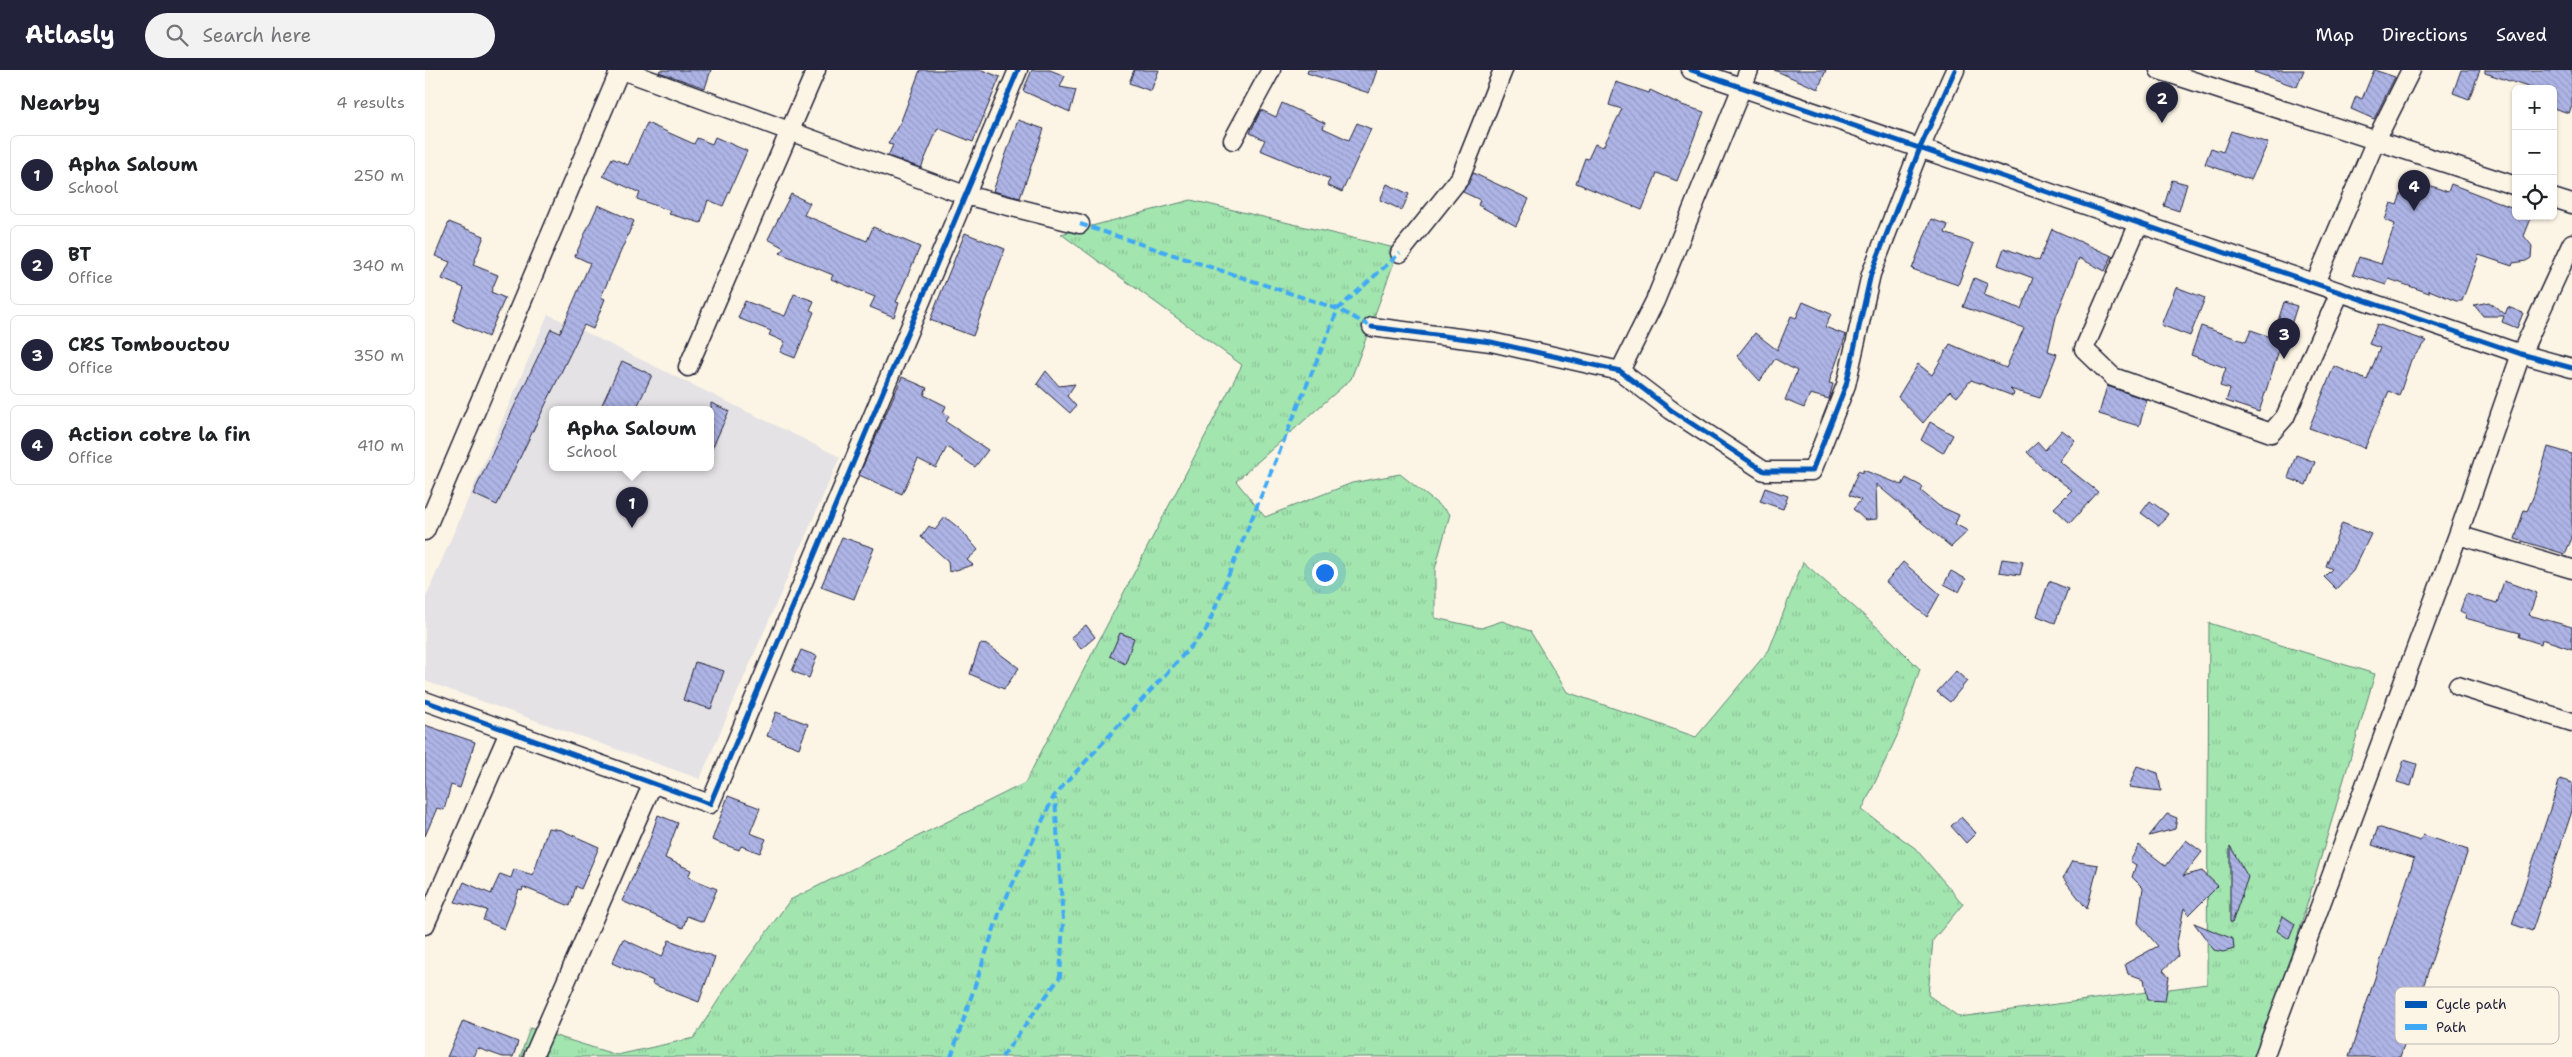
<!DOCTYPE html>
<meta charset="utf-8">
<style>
body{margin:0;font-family:"Shantell Sans",sans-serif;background:#f2f2f2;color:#202124}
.controls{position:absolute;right:15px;top:15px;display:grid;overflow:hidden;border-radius:8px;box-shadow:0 1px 4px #0004}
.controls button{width:45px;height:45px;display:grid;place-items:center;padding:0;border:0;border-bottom:1px solid #e0e0e0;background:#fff;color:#202124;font:25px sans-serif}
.you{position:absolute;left:899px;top:502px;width:18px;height:18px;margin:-12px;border:4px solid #fff;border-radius:50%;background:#1a73e8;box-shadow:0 0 0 8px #1a73e833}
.badge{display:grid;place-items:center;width:32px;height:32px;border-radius:50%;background:#22223b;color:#fff;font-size:16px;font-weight:700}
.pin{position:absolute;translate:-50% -41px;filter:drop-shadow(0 1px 2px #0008)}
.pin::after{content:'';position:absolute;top:26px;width:18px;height:15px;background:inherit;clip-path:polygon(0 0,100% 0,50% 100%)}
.popup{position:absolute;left:124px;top:336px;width:165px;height:65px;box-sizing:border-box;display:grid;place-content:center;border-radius:8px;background:#fff;filter:drop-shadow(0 1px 4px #0005);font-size:16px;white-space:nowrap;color:#757577}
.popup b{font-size:19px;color:#202124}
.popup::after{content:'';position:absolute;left:50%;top:100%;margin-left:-10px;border:10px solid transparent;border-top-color:#fff}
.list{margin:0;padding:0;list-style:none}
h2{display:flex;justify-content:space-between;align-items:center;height:65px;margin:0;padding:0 20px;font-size:21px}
h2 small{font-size:16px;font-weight:400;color:#757577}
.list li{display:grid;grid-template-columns:32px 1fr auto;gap:15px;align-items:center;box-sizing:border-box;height:80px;margin:0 10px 10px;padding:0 10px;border:1px solid #e0e0e0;border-radius:8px}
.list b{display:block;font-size:19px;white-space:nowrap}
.list p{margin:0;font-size:16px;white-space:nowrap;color:#757577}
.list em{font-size:16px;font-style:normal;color:#757577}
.icon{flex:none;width:28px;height:28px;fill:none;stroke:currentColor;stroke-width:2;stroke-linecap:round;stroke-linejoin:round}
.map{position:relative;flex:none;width:2147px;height:987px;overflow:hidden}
header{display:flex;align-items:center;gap:30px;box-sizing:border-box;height:70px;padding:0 25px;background:#22223b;color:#fff}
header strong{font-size:24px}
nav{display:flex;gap:28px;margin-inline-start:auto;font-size:18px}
.search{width:350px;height:45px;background:#f2f2f2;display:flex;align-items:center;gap:12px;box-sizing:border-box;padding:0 18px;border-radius:28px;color:#757577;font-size:19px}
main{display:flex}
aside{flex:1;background:#fff}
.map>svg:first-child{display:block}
</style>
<header>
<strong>Atlasly</strong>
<div class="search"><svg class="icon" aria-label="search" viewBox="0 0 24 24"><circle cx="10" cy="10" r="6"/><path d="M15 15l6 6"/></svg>Search here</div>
<nav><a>Map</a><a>Directions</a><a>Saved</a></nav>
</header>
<main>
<aside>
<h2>Nearby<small>4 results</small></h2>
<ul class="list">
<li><span class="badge">1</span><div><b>Apha Saloum</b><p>School</p></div><em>250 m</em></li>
<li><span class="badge">2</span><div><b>BT</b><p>Office</p></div><em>340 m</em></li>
<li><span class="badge">3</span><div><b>CRS Tombouctou</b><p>Office</p></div><em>350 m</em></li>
<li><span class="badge">4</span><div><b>Action cotre la fin</b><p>Office</p></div><em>410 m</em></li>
</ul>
</aside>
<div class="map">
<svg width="2147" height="987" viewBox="0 0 2147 987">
<defs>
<pattern id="grass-tufts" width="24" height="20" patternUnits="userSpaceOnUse" patternTransform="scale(1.25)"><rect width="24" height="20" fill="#a2e5af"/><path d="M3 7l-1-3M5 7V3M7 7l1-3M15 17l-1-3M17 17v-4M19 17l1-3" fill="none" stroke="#8bc497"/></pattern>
<pattern id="building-back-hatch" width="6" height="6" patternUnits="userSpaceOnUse" patternTransform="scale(1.25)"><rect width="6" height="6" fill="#aeb5e6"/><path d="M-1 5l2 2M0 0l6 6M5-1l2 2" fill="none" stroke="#959bc6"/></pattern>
</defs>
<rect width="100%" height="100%" fill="#fcf5e5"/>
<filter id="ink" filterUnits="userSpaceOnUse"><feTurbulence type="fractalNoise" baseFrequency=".02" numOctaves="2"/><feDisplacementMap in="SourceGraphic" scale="10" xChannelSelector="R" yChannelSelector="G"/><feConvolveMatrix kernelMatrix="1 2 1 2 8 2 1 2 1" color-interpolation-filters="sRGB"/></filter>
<g filter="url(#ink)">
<path fill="#e5e2e5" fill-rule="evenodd" d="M123 244 415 387 275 709 0 611V529ZM128 339H286V397H128Z"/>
<path fill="url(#grass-tufts)" stroke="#628475" d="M766 130 974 179 926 309 811 411 840 447 927 413 975 404 1025 444 1010 499V548L1056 558 1077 551 1105 561 1142 622 1271 667 1344 580 1378 492 1461 565 1495 599 1473 664 1437 740 1490 778 1538 834 1508 870 1503 925 1534 947 1782 914 1784 553 1950 604 1837 987H95L105 958 192 985 269 968 301 918 365 830 600 713 817 295 636 164Z"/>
<path fill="url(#building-back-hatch)" stroke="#22223b" d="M235 0H286L280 18 234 2Z
M495 0H557L575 7 548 72 513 58 496 98 463 86 468 75 463 74 476 51Z
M607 0H625L640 6 635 17 651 20 645 42 598 21Z
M709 0H734L726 21 704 13Z
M883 0H952L944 23 882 3Z
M1349 0H1401L1393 19Z
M1830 0H1879L1872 17 1829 2Z
M1949 0 1970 7 1949 49 1926 39 1931 26 1937 29Z
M2036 0H2055L2044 29 2028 23Z
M2060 0H2147V35L2144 43 2128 38V19H2109L2060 3Z
M1191 12 1224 23 1225 20 1257 35 1279 42 1252 111 1232 103 1217 140 1151 113 1160 88 1163 89 1170 74 1178 77 1197 39 1184 35Z
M857 33 900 53 898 58 924 70 932 53 946 59 917 122 902 115 905 109 835 80 840 70 825 63 836 40 851 47Z
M593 50 619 59 595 128 568 121Z
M222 53 269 74 272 68 287 74 290 67 322 81 298 136 283 130 276 153 244 144 246 141 212 129 215 123 178 106 187 88 203 95Z
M1806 61 1843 73 1826 110 1780 94 1786 78 1798 82Z
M1048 103 1104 129 1091 156 1053 135 1055 130 1038 122Z
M1747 110 1762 114 1754 141 1739 136Z
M1980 113 2002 122 2004 115 2023 122 2026 114 2091 139V146H2107L2099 166 2107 176 2106 188 2101 191 2088 193 2087 196 2054 185 2037 231H2031L2004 220V223L1964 209 1961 215 1928 204 1934 187 1956 194 1970 154 1960 150 1966 133 1972 135Z
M962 114 984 124 977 140 955 130Z
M366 124 385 133 379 145 442 171 448 157 495 177 471 232 474 233 469 247 445 237 450 227 406 209 408 205 355 183 359 178 343 169Z
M173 135 209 151 176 227 180 229 168 259 159 255 72 435 48 424 126 259 135 263 165 193 150 186Z
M1506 149 1523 155 1520 163 1549 174 1533 215 1487 199Z
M24 152 59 166 48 195 73 205 66 222 80 228 63 267 28 251 39 218 17 209 25 192 10 186Z
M1627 159 1687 186 1680 201 1654 188 1631 247 1623 281 1632 284 1615 328 1585 319 1589 323 1588 326 1546 310 1532 327 1525 321 1498 353 1473 327 1493 294 1507 305 1525 274 1581 298 1599 258 1538 237 1549 208 1563 214 1559 225 1596 239 1608 208 1573 195 1579 178 1614 191Z
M540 163 580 179 548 266 505 250Z
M1751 217 1780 228 1765 266 1736 255Z
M369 224 389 231 385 240 389 242 370 288 355 282 360 272 344 265 346 261 313 248 320 231 360 246Z
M1378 232 1406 244 1400 257 1421 265 1404 313 1408 314 1404 329 1385 324 1379 338 1360 330 1372 301 1350 289 1335 311 1312 286 1330 263 1352 280 1366 246 1371 248Z
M1859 232 1872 236 1865 258 1852 254Z
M2064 232 2080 244 2083 237 2098 243 2092 258 2077 252 2079 246H2058L2049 235Z
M1952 254 2002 271 1986 290 1974 326 1964 321 1940 378 1884 358 1909 296 1942 310 1955 278 1944 274Z
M1776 256 1821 272 1826 260 1857 271 1834 342 1801 331 1805 319 1795 316 1801 298 1766 285Z
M197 291 227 305 211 339H175Z
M621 301 634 316 650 314 642 326 651 336 645 343 612 314Z
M477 307 502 318 499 325 521 336 518 343 524 346 521 352 563 380 550 397 522 377 511 398 493 389 477 424 434 405Z
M1682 316 1722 330 1714 356 1674 344Z
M286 333 304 341 286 381Z
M1505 352 1528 365 1518 383 1496 370Z
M1637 360 1650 370 1634 391 1673 422 1645 453 1629 438 1647 420 1617 398 1602 382 1613 372 1620 380Z
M2123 377 2147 384V468L2140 484 2090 469 2099 440 2102 441 2109 425Z
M1871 385 1890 392 1881 415 1863 408Z
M1438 400 1477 415 1481 408 1498 417 1496 421 1514 436 1534 445 1530 454 1543 461 1526 477 1451 414 1452 449 1440 450 1428 439 1436 430 1424 425 1433 401 1438 403Z
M1340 418 1363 426 1358 439 1335 431Z
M1725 431 1743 444 1734 456 1716 443Z
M520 447 535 459 553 480 542 490 548 495 524 502 523 491 496 467 504 456 510 460Z
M1917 453 1946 464 1928 501 1911 519 1899 507 1907 499 1901 496Z
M417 467 449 478 429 529 396 517Z
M1577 489 1598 492 1595 505 1574 502Z
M1478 492 1515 524 1502 547 1461 512Z
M1526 501 1541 509 1534 522 1519 514Z
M1624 511 1643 519 1630 553 1612 546Z
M2079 511 2112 523 2104 545 2147 557V579L2117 569 2116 574 2094 567 2095 563 2040 548 2041 544 2035 541 2041 524 2072 533Z
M661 555 670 567 656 579 646 567Z
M695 563 709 568 700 594 685 586Z
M555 574 563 575 594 598 579 619 545 604Z
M376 580 392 586 384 608 367 601Z
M270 592 299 601 286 639 258 630Z
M1531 601 1542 611 1525 632 1512 622Z
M351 642 383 654 374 678 342 666Z
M0 655 50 672 35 718 26 715 19 740 12 738 0 766Z
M1979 690 1992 694 1986 716 1972 712Z
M1712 696 1733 703 1736 721 1704 717Z
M2135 709 2147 713V741L2107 861 2087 854Z
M303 726 335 738 325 763 341 769 335 783 316 776 314 780 287 770Z
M1742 744 1752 748 1750 759 1724 766Z
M233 745 253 753 240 788 266 800 263 807 292 819 278 852 262 846 258 858 197 831 225 769Z
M1536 747 1551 763 1541 773 1526 756Z
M1953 757 1995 771 1998 765 2043 780 1975 987H1924L1989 789 1947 775Z
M123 758 136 760 174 777 156 819 151 816 145 836 98 817 97 821 94 820 79 859 58 850 62 840 30 832 39 812 66 824 75 804 86 808 89 799 108 805Z
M1761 770 1777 782 1758 806 1777 801 1793 816 1764 845 1759 838 1751 877 1753 886 1738 900 1744 907 1740 931 1723 930 1719 909 1703 904 1700 894 1733 876 1713 853 1718 818 1707 807 1711 795 1705 791 1714 775 1741 796Z
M1805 776 1823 807 1807 853 1805 852Z
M1647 791 1673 795 1662 839 1638 808Z
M1858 846 1870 854 1864 869 1852 861Z
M1769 853 1808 869 1809 879 1798 882 1789 880Z
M198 869 237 887 244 870 290 887 274 932 227 914 228 911 187 893Z
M38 951 93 972 88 987H78L52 978 48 987H22Z"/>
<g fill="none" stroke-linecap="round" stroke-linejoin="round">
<defs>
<path id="minor" d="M197 0 540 125 655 154
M1266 0 2096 284 2147 298
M1734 0 2091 116
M808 70 846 0
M2128 128 2147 134
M1714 153 1659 279 1688 307 1846 363 1860 347 1915 222
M975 183 1035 108 1078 0
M1890 213 1951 70 1986 0
M947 257 1066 272 1195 301 1246 340 1339 401H1387L1421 315 1446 204 1495 78 1530 0
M263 297 391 0
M1195 301 1230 231 1324 0
M0 461 195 0
M2033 465 2147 499
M2033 616 2147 652
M0 631 285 734 593 0
M0 855 84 662
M108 987 227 715
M1839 987 2033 465 2096 284 2147 173"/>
</defs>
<use href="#minor" stroke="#22223b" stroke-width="21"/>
<use href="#minor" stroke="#fcf5e5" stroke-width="18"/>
<path stroke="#3fa9f5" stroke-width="4" stroke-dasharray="8 4" stroke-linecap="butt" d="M655 154 913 239 947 257
M526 987 575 841 629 726 781 560 913 239 975 183
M577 987 635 907 638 851 630 728"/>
<defs>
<path id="cycleway" d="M1266 0 2096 284 2147 298
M947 257 1066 272 1195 301 1246 340 1339 401H1387L1421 315 1446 204 1495 78 1530 0
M0 631 285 734 593 0"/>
</defs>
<use href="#cycleway" stroke="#fcf5e5" stroke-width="8"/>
<use href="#cycleway" stroke="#0057b8" stroke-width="5"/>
</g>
</g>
<rect x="1970" y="917" width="164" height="57" rx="8" fill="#fcf5e5" stroke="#bbb6b2" stroke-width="1"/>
<rect x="1980" y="931" width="22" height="7" fill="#0057b8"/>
<rect x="1980" y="954" width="22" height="6" fill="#3fa9f5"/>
<g font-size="14" fill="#22223b">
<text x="2011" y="939">Cycle path</text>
<text x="2011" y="962">Path</text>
</g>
</svg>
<div class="controls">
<button>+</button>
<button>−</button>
<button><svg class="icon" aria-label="locate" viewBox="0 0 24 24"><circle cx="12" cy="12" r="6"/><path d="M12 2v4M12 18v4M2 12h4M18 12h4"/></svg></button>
</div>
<div class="you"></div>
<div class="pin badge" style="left:207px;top:458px">1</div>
<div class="popup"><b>Apha Saloum</b>School</div>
<div class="pin badge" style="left:1737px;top:53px">2</div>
<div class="pin badge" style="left:1859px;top:289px">3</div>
<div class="pin badge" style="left:1989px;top:141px">4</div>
</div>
</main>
